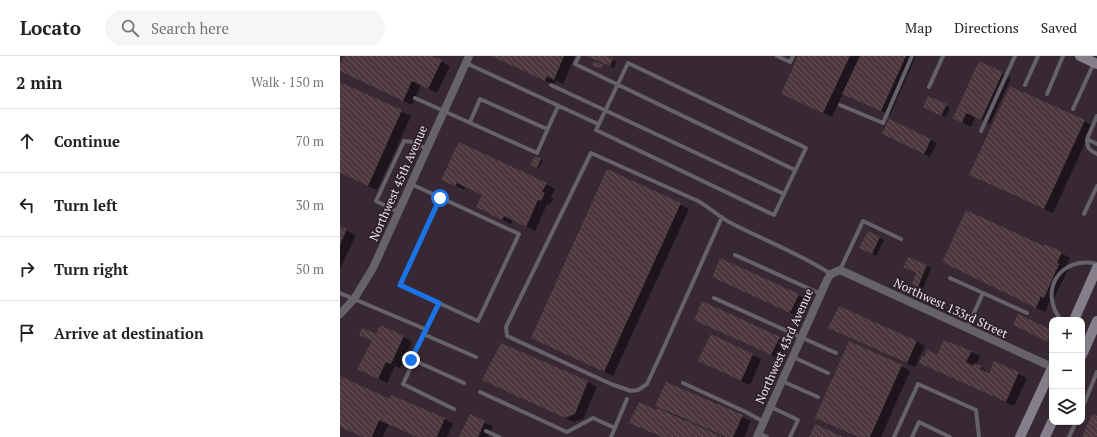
<!DOCTYPE html>
<meta charset="utf-8">
<style>
body{margin:0;font-family:"PT Serif",serif;background:#f6f6f6;color:#222}
.controls{position:absolute;right:12px;bottom:12px;display:grid;overflow:hidden;border-radius:8px;box-shadow:0 1px 3px #0004}
.controls button{width:36px;height:36px;display:grid;place-items:center;padding:0;border:0;border-bottom:1px solid #e0e0e0;background:#fff;color:#222;font:20px sans-serif}
.stop{position:absolute;width:12px;height:12px;margin:-9px;border:3px solid #1a73e8;border-radius:50%;background:#fff}
.stop.end{background:#1a73e8;border-color:#fff;box-shadow:0 1px 4px #0008}
.list{margin:0;padding:0;list-style:none}
h2{display:flex;justify-content:space-between;align-items:center;height:52px;margin:0;padding:0 16px;font-size:17px}
h2 small{font-size:13px;font-weight:400;color:#767676}
.list li{display:grid;grid-template-columns:26px 1fr auto;gap:12px;align-items:center;box-sizing:border-box;height:64px;padding:0 16px;border-top:1px solid #e0e0e0}
.list b{display:block;font-size:15px;white-space:nowrap}
.list em{font-size:13px;font-style:normal;color:#767676}
.icon{flex:none;width:22px;height:22px;fill:none;stroke:currentColor;stroke-width:2;stroke-linecap:round;stroke-linejoin:round}
.map{position:relative;flex:none;width:757px;height:381px;overflow:hidden}
header{display:flex;align-items:center;gap:24px;box-sizing:border-box;height:56px;padding:0 20px;background:#fff;border-bottom:1px solid #e0e0e0}
header strong{font-size:19px}
nav{display:flex;gap:22px;margin-inline-start:auto;font-size:14px}
.search{width:280px;height:36px;background:#f6f6f6;display:flex;align-items:center;gap:10px;box-sizing:border-box;padding:0 14px;border-radius:22px;color:#767676;font-size:15px}
main{display:flex}
aside{flex:1;background:#fff}
.map>svg:first-child{display:block}
</style>
<header>
<strong>Locato</strong>
<div class="search"><svg class="icon" aria-label="search" viewBox="0 0 24 24"><circle cx="10" cy="10" r="6"/><path d="M15 15l6 6"/></svg>Search here</div>
<nav><a>Map</a><a>Directions</a><a>Saved</a></nav>
</header>
<main>
<aside>
<h2>2 min<small>Walk · 150 m</small></h2>
<ul class="list">
<li><svg class="icon" aria-label="ahead" viewBox="0 0 24 24"><path d="M12 20V5M6 11l6-6 6 6"/></svg><div><b>Continue</b></div><em>70 m</em></li>
<li><svg class="icon" aria-label="left" viewBox="0 0 24 24"><path d="M17 20v-9H6M10 6l-5 5 5 5"/></svg><div><b>Turn left</b></div><em>30 m</em></li>
<li><svg class="icon" aria-label="right" viewBox="0 0 24 24"><path d="M7 20v-9h11M14 6l5 5-5 5"/></svg><div><b>Turn right</b></div><em>50 m</em></li>
<li><svg class="icon" aria-label="arrive" viewBox="0 0 24 24"><path d="M6 21V4h12l-3 4 3 4H6"/></svg><div><b>Arrive at destination</b></div></li>
</ul>
</aside>
<div class="map">
<svg width="757" height="381" viewBox="0 0 757 381">
<defs>
<pattern id="building-back-hatch" width="6" height="6" patternUnits="userSpaceOnUse"><rect width="6" height="6" fill="#4c383d"/><path d="M-1 5l2 2M0 0l6 6M5-1l2 2" fill="none" stroke="#665559"/></pattern>
</defs>
<rect width="100%" height="100%" fill="#372833"/>
<path fill="#0007" d="M5 0H95L94 2 110 10 97 37 81 29 72 49 0 14Z
M153 0H235L223 28 216 24 214 29Z
M249 0H265L277 6 274 12Z
M459 0H576L550 59 503 37 492 61 451 42Z
M640 6 671 22 650 68 635 61 631 71 614 62Z
M0 27 71 60 37 134 0 117Z
M606 49 610 52 606 61 588 53Z
M744 65 753 70 713 157 639 124Z
M549 81 590 84 597 87 590 101Z
M196 101 203 104 199 112 192 109Z
M102 123 206 128 215 133 211 141 213 143 210 149 207 148 195 175 173 164 171 168 146 156 143 139 125 131 124 134Z
M340 148 349 153 273 320 192 282Z
M0 171 16 179 0 213Z
M540 182 544 184 536 200 525 194Z
M706 189 730 202 725 212 728 214 712 246 710 245 705 256 603 206 705 191Z
M569 202 591 212 583 232 577 230 578 217Z
M373 221 458 239 467 244 459 261Z
M364 268 439 282 448 287 440 303Z
M490 272 576 285 585 290 575 311Z
M681 273 712 275V287Z
M63 281 72 286 60 312 55 310 47 327 27 317Z
M161 289 248 326 257 331 243 363 234 366 152 328Z
M631 296 640 300 636 309 650 317 655 306 687 322 674 350 580 306 585 302Z
M413 299 421 303 410 329 368 310Z
M562 310 570 315 541 381H517L476 361Z
M0 322 50 344 104 363 113 368 107 381H76L48 369 43 381H22L0 371Z
M326 327 411 365 404 381H386L345 363V365L380 381H320L299 372 318 356 326 357V355L316 350Z
M144 366 153 371 148 381H120Z"/>
<path fill="url(#building-back-hatch)" d="M4 0H93L102 4 88 33 72 25 63 45 0 15V9Z
M151 0H224L214 24 207 20 205 25Z
M247 0H267L273 3 270 10Z
M458 0H510L483 57 441 38Z
M520 0H566L541 55 502 38Z
M254 5 263 9 261 13 252 9Z
M639 5 663 16 641 64 626 57 622 67 613 62Z
M0 26 62 54 28 130 0 117Z
M670 30 745 64 704 153 629 119Z
M588 40 607 48 601 60 583 51Z
M549 63 591 83 584 98 542 78Z
M119 86 207 127 202 136 205 137 201 145 198 144 186 171 164 160 162 164 136 151 142 139 117 127 115 130 101 124Z
M195 100 201 103 197 112 190 109Z
M267 113 341 147 264 316 191 282Z
M626 154 704 190 705 188 722 196 717 207 719 208 704 242 701 240 696 252 602 206Z
M0 170 7 173 0 189Z
M528 175 540 181 532 198 519 192Z
M568 201 587 209 578 231 572 228 576 217 563 211Z
M380 202 459 238 450 257 372 221Z
M362 245 440 281 431 299 354 264Z
M499 250 577 285 567 307 488 272Z
M678 258 712 274V277L708 286 673 269Z
M40 269 64 280 51 308 46 306 38 323 17 313 32 285 19 279 22 272 36 278Z
M371 278 413 298 401 325 358 305Z
M604 284 632 295 626 306 633 310 634 307 641 310 640 313 649 317 654 305 679 316 666 346 579 307 582 300 584 301 587 294 597 299Z
M509 285 562 309 530 381H518L475 362Z
M161 287 248 325 235 358 225 362 142 324Z
M0 320 50 343 51 339 105 362 97 381H76L39 364 32 381H22L0 371Z
M326 326 403 359 393 381H386L315 350Z
M299 346 317 354 318 352 382 381H321L289 367Z
M130 358 145 365 138 381H119Z
M752 358 757 360V381H742Z
M475 368 503 381H469Z"/>
<g fill="none" stroke-linecap="round" stroke-linejoin="round">
<path stroke="#66626a" stroke-width="4" d="M239 0 235 8 455 114
M437 0 450 6 453 0
M126 7 258 68
M288 7 466 92 434 159 256 74Z
M211 29 444 138
M685 29 698 0
M589 31 603 0
M707 38 723 0
M75 42 197 97 218 50
M500 49 543 67 572 0
M733 53 754 7
M757 60 747 83 757 88
M130 66 140 43 207 73
M641 75 675 0
M747 83C747 92 749 94 757 98
M71 128 179 178 138 265 60 229 100 142
M58 156 36 145 64 85 73 86 87 93
M744 158 757 130
M382 161 320 300 307 328 298 334 291 335 271 328 167 280 166 271 251 97 358 145C369 151 378 160 389 166 423 184 459 197 491 218
M395 199 481 238
M500 214 523 165 561 183
M610 222 643 237
M0 237 85 273
M374 242 496 297
M99 247 71 303 124 327
M721 264C698 235 720 199 757 208
M627 272 643 237 687 257
M83 278 136 301
M453 301 488 317
M74 305 63 328 114 353
M442 325 478 341
M343 327 406 356 424 366
M140 336 227 376 253 362 275 372
M431 351 458 364 450 381
M742 353 757 316
M146 375 159 381
M419 377 427 381
M271 381 287 343
M554 381 578 328 636 354 639 381
M572 381 579 366 610 381
M729 381 736 366"/>
<path stroke="#66626a" stroke-width="8" d="M0 258 14 243 33 212 129 0
M417 381 487 224 491 218 500 214 712 311"/>
<path stroke="#857f8b" stroke-width="10" d="M740 0 757 8
M734 264 757 212
M742 299 757 265
M680 381 712 312
M705 381 712 366"/>
</g>
<g fill="none" stroke-linecap="round" stroke-linejoin="round">
<path stroke="#1a73e8" stroke-width="5" d="M71 304 99 247 60 229 100 142"/>
</g>
<g text-anchor="middle" dominant-baseline="central" stroke-width="3.5" stroke-linejoin="round" paint-order="stroke">
<g font-size="12" fill="#efe5ec" stroke="#2d1f29">
<text transform="translate(58 127) rotate(-66)">Northwest 45th Avenue</text>
<text transform="translate(611 252) rotate(25)">Northwest 133rd Street</text>
<text transform="translate(444 290) rotate(-66)">Northwest 43rd Avenue</text>
</g>
</g>
</svg>
<div class="controls">
<button>+</button>
<button>−</button>
<button><svg class="icon" aria-label="layers" viewBox="0 0 24 24"><path d="M12 4l9 5-9 5-9-5zM3 14l9 5 9-5"/></svg></button>
</div>
<div class="stop" style="left:100px;top:142px"></div>
<div class="stop end" style="left:71px;top:304px"></div>
</div>
</main>
